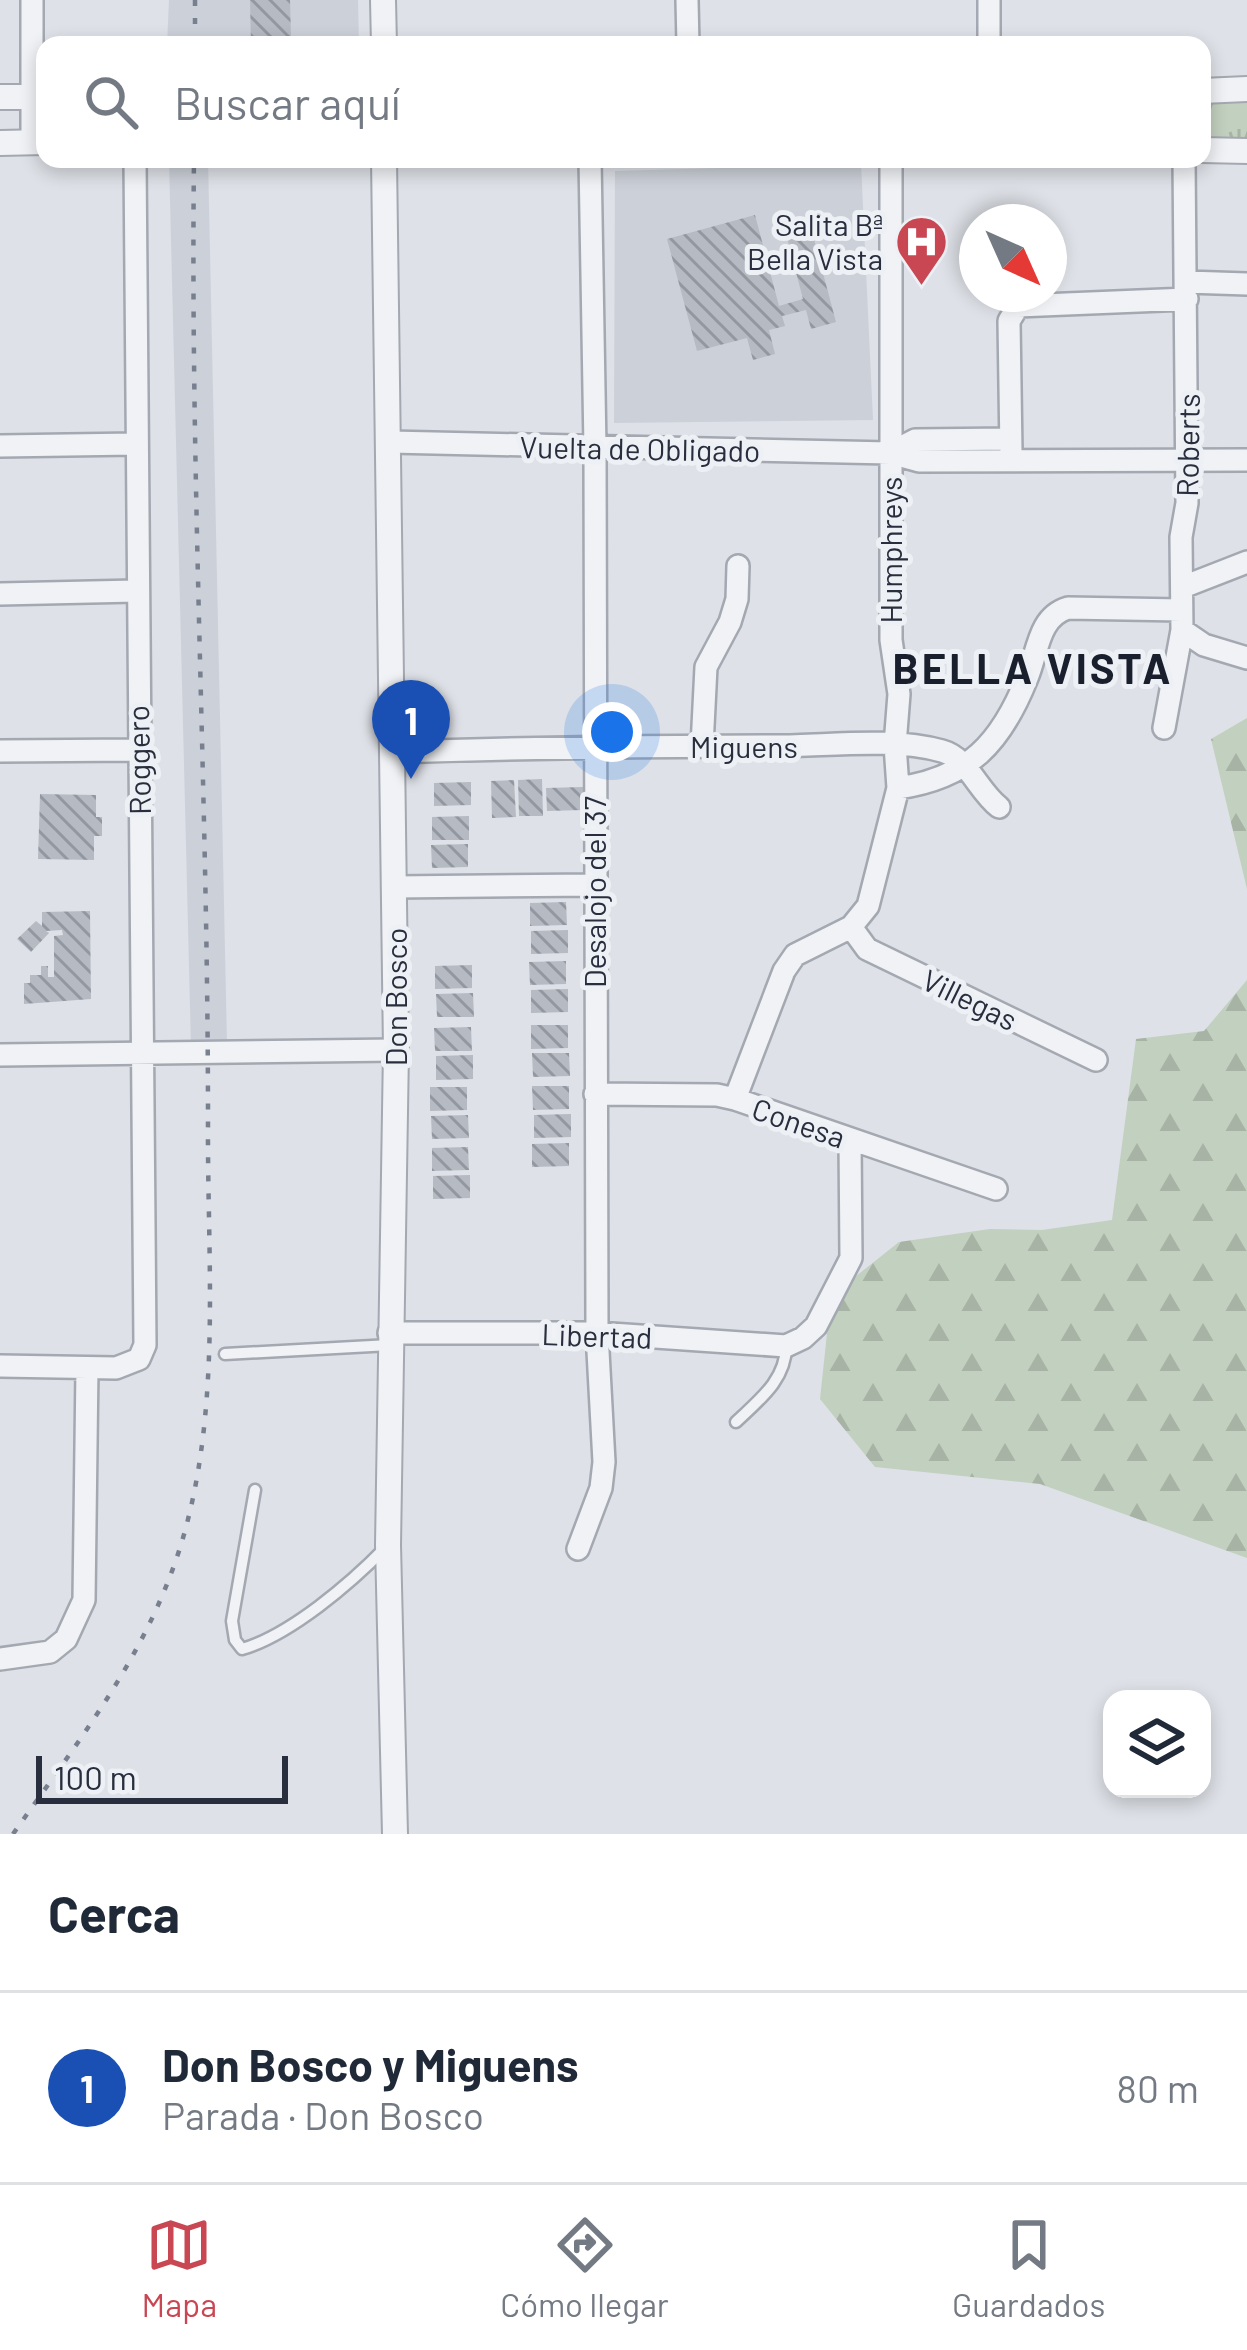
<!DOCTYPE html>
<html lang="es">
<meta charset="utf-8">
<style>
body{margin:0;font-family:Barlow,sans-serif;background:#f2f2f3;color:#1f2937}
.controls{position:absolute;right:36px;bottom:36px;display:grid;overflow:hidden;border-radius:24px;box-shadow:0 6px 18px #0003}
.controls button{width:108px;height:108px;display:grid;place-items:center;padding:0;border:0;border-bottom:3px solid #e0e1e3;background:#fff;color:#1f2937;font:60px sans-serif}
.compass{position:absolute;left:959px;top:204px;width:108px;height:108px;border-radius:50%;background:#fff;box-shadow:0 6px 18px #0003;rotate:135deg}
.scale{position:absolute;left:36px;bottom:30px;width:252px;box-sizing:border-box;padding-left:12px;border:6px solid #282e3d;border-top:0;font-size:33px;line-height:42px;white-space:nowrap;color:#282e3d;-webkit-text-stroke:9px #edf0f4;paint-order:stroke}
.you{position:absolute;left:612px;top:732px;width:42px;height:42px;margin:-30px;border:9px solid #fff;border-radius:50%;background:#1a73e8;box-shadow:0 0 0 18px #1a73e833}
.badge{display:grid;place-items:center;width:78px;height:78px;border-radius:50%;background:#c84753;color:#fff;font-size:39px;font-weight:700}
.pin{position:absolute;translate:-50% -99px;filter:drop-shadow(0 3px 6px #0008)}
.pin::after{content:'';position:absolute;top:63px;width:42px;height:36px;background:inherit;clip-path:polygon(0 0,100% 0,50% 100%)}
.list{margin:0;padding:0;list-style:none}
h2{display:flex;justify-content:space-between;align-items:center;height:156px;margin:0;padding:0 48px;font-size:51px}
h2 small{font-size:39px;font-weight:400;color:#747a83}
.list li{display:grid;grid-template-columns:78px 1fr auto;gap:36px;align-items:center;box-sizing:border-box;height:192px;padding:0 48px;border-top:3px solid #e0e1e3}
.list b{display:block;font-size:45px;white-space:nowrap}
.list p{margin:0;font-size:39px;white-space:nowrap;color:#747a83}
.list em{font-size:39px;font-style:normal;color:#747a83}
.icon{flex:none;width:66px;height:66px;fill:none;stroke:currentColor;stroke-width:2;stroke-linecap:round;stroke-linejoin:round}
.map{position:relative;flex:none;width:1247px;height:1834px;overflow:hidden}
.search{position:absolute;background:#fff;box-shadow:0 6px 18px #0003;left:36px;right:36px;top:36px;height:132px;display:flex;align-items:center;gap:30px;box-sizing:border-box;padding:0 42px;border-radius:24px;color:#747a83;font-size:45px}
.sheet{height:348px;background:#fff}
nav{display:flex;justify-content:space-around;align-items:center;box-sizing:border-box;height:168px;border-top:3px solid #e0e1e3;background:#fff;font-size:33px;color:#747a83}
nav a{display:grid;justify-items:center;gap:6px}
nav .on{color:#c84753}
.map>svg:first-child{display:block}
</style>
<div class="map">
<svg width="1247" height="1834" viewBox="0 0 1247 1834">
<defs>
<pattern id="grass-tufts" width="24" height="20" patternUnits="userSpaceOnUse" patternTransform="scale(3)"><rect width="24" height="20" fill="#c2d0bf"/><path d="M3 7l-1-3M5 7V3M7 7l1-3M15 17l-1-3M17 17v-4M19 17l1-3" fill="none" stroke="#a7b3a5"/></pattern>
<pattern id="forest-firs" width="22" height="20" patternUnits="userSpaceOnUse" patternTransform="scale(3)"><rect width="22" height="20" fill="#c2d0bf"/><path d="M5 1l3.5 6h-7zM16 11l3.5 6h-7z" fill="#a7b3a5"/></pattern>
<pattern id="building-back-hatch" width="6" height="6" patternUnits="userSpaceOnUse" patternTransform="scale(3)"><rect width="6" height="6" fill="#b5bac3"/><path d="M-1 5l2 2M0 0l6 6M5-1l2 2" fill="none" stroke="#9398a0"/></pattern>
</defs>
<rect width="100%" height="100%" fill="#dee1e7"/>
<path fill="#ccd0d8" d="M169 0H358L359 45H167Z
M169 159H208L227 1044 191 1047Z
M861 164 873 420 614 423 615 171Z"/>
<path fill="url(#grass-tufts)" d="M1247 94V143L1202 142V98Z"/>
<path fill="url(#forest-firs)" d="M1247 718V889L1211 739Z
M1247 980V1558L1040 1484 875 1467 820 1399 831 1296 899 1242 990 1229 1042 1230 1112 1220 1136 1039 1204 1031Z"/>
<path fill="url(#building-back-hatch)" d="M250 0H290L291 38H299V45H251Z
M755 215 779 306 803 299 786 234 811 228 836 322 811 329 806 310 782 316 785 326 769 330 775 354 753 360 747 338 697 351 667 239Z
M542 779 543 816H519L518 780Z
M514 780 516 817 492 818 491 781Z
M471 782V805L434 806V783Z
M583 787V810L547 811 546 788Z
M40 794 96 795V817H102V836H94V860L38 859Z
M469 816V840H432V817Z
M468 844V867L432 868 431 845Z
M566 902 567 925 530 926V903Z
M90 911 91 999 24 1004V983H30V975H41V966H48V977H54V936L63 935 62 930 46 931 49 933 31 952 17 939 36 921 42 926V912Z
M568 930V953L531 954V931Z
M566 961V984L530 985 529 962Z
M472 965V988L435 989V966Z
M568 989V1012L531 1013V990Z
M473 993 474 1017H437L436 994Z
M531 1025H568V1048L531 1049Z
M471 1027 472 1051H435L434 1028Z
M532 1053H569L570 1076 533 1077Z
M473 1055V1079L436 1080V1056Z
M532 1086H569V1109L533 1110Z
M430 1087H467V1110L430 1111Z
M571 1114V1137L534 1138V1115Z
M468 1115 469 1138 432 1139 431 1116Z
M569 1143V1166L532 1167V1144Z
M468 1147 469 1170 432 1171V1148Z
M470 1175V1198L433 1199V1176Z"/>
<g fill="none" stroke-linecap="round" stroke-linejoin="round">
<defs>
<path id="service" d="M225 1354 390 1345
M736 1422C759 1400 786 1380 786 1346
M255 1490 232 1621 235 1640 242 1649C290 1635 351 1583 385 1548"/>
<path id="minor" d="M687 0 688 45
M989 0V45
M32 142V0
M1187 282 1247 284
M1010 439 915 440 890 453 919 461 1247 460
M390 442 890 453
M0 446 135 444
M1011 452 1009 321 1018 306 1187 299
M1183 587 1247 562
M0 594 136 591
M1182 630 1204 645 1247 658
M1164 728 1182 630 1181 537 1187 503 1184 159
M702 746 706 667 730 622 737 599 738 566
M0 751 137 750
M393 752C521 748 649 746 777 746 829 746 891 737 942 751 968 758 978 791 999 807
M898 788C969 778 1001 743 1027 678 1038 652 1038 617 1068 608L1181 610
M394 887 593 885
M851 927 867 949 1096 1060
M0 1055 396 1050
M595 1094 717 1095 735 1099 996 1189
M735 1099 784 971 795 955 851 927 868 906 898 788 895 745 899 694 891 640V159
M389 1333H597L786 1346 803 1338 816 1326 851 1258 850 1140
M0 1366 116 1368 139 1359 145 1345 135 159
M578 1549 601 1488 604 1462 597 1333 595 448 590 159
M0 1659 50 1652 66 1639 84 1600 87 1368"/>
<path id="tertiary" d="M383 0 384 45
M1202 91 1247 89
M0 97H45
M0 143 45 142
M1202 150 1247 151
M384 159 396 1050 388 1545 395 1834"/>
</defs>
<use href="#service" stroke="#a4a8b1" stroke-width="15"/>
<use href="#minor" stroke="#a4a8b1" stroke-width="26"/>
<use href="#tertiary" stroke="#a4a8b1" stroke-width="28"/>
<use href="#service" stroke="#f0f2f5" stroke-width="10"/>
<use href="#minor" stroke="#f0f2f5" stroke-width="21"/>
<use href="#tertiary" stroke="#f0f2f5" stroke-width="24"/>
<path stroke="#787f8f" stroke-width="4.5" stroke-dasharray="6 12" stroke-linecap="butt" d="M195 0V45
M13 1834C77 1743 143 1660 178 1554 223 1416 207 1263 208 1121 208 800 190 480 194 159"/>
</g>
<defs>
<symbol id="hospital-pin" viewBox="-11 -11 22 30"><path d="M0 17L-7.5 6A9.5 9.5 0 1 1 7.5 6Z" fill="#c84753" stroke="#edf0f4"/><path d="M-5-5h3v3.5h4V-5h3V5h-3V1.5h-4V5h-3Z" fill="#fff"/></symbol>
</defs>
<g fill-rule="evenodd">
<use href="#hospital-pin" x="892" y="212" width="59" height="81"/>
</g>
<g text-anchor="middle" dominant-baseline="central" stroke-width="10" stroke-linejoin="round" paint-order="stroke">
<g font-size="30" fill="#282e3d" stroke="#edf0f4" text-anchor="end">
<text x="883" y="224">Salita Bª<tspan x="883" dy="34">Bella Vista</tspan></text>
</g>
<g font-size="30" fill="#282e3d" stroke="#edf0f4">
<text transform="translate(1187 445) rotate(-89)">Roberts</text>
<text transform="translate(640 448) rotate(1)">Vuelta de Obligado</text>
<text transform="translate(890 550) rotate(-90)">Humphreys</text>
<text x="744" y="746">Miguens</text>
<text transform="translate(138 760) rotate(-91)">Roggero</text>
<text transform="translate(594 892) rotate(-90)">Desalojo del 37</text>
<text transform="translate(395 997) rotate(-90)">Don Bosco</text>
<text transform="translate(970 999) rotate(26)">Villegas</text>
<text transform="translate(799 1122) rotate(19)">Conesa</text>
<text transform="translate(597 1335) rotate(2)">Libertad</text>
</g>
<g font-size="42" font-weight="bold" letter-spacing="3" fill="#1a1f2d" stroke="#edf0f4">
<text x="1033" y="667">BELLA VISTA</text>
</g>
</g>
</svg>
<div class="controls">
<button><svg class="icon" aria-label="layers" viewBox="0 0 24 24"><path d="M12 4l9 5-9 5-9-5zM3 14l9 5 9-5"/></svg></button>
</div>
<svg class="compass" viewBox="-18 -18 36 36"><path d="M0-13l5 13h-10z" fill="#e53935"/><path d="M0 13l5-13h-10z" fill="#747a83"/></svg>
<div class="scale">100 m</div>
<div class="you"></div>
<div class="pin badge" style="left:411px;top:779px;background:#1a4fb4">1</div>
<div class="search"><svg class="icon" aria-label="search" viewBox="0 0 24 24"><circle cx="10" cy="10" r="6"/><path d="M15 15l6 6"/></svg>Buscar aquí</div>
</div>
<section class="sheet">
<h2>Cerca<small></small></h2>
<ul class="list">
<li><span class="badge" style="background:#1a4fb4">1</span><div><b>Don Bosco y Miguens</b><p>Parada · Don Bosco</p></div><em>80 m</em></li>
</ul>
</section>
<nav>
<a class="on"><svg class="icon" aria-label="map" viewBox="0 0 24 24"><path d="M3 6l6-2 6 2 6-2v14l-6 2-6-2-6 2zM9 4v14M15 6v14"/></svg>Mapa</a>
<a><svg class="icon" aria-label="directions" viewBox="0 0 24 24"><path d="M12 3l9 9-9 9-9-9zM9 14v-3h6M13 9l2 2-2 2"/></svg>Cómo llegar</a>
<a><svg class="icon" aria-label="saved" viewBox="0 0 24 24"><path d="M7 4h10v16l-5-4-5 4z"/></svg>Guardados</a>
</nav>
